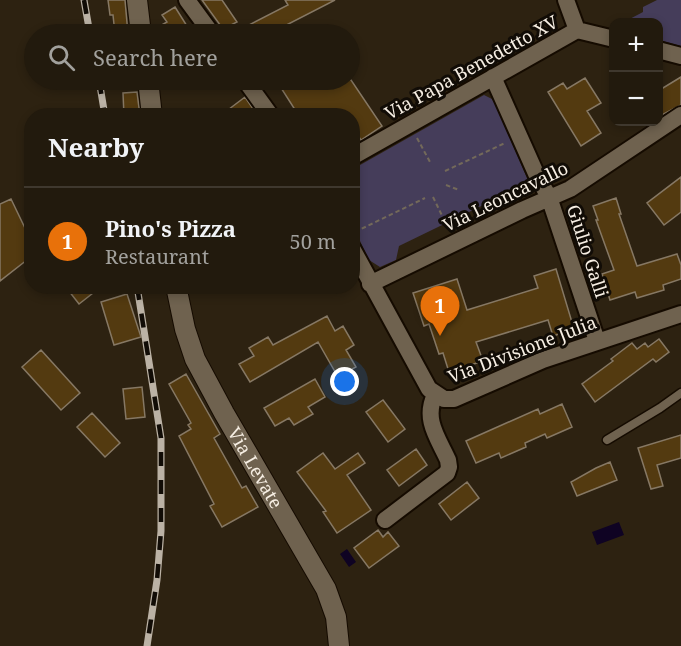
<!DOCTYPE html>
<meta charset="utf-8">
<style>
body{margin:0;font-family:"Noto Serif",serif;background:#2e271b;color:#f1f3f6}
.controls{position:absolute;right:18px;top:18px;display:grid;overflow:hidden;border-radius:12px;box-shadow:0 3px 9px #0003}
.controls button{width:54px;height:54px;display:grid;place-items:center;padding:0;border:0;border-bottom:2px solid #3f382e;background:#221a0d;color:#f1f3f6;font:30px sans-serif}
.you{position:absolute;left:345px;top:382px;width:21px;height:21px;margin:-15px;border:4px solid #fff;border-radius:50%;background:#1a73e8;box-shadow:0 0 0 9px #1a73e833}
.badge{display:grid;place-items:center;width:39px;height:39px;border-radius:50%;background:#0b8043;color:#fff;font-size:20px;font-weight:700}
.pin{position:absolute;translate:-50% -50px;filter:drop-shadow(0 2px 3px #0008)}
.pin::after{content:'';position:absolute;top:32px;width:21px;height:18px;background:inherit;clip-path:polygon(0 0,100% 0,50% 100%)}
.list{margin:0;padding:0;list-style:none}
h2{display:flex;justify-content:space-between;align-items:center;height:78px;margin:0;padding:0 24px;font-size:26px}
h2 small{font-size:20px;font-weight:400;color:#a2a19d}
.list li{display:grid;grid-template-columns:39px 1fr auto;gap:18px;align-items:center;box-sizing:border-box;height:108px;padding:0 24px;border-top:2px solid #3f382e}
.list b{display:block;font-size:22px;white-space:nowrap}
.list p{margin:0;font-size:20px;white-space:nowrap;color:#a2a19d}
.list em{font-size:20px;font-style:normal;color:#a2a19d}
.icon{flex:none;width:33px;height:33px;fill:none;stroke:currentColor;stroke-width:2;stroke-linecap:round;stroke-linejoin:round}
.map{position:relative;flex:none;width:681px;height:646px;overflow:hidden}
.search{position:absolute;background:#221a0d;box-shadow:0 3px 9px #0003;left:24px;top:24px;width:336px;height:66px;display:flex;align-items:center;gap:15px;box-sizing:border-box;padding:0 21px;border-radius:33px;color:#a2a19d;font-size:22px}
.panel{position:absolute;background:#221a0d;box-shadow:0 3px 9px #0003;left:24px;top:108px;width:336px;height:186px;border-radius:24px}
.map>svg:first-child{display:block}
</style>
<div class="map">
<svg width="681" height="646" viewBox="0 0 681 646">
<rect width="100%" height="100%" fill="#2d2211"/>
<path fill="#453d5a" d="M657 0H681V46L659 40 658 22H624L643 12V7Z
M484 95 492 99 495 104 530 185V192L519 199 508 193 399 246 396 260 380 267 369 260 353 226V169Z"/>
<path fill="#0f0323" d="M619 522 624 535 597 545 592 532Z
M347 549 356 562 349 567 340 554Z"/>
<path fill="#533a10" stroke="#867864" stroke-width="1.5" d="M108 0H125L128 34H115L113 15H110Z
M202 0H222L237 22 223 29Z
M285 0H335L269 34H251L247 26 288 5Z
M175 7 192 34H153V30L167 22 162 15Z
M681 77V105L658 117V91Z
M585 78 601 103 587 111 601 133 581 146 548 92 563 83 567 89Z
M276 80H351L382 126 361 140 352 127V116H299Z
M137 92 140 116H124L123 93Z
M245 97 258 116H220Z
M681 177V212L664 225 647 203Z
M616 198 621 214H619L637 266 677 254 681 265V279L663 285 664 290 637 298 635 292 610 300 602 274 614 270 596 220H598L593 206Z
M11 199 25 228 32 235V256L0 281V204Z
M556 269 574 329 553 336 548 320 476 342 483 361 449 372 443 353 439 354 429 324 424 326 413 293 457 279 467 310 538 288 534 276Z
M65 286H102L79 304Z
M127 294 141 337 114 345 101 302Z
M327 316 335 331 343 326 354 345 346 350 356 367 338 377 318 342 250 382 239 364 254 356 249 348 268 337 273 345Z
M659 339 669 352 656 362 653 359 595 402 582 384 613 361 611 359 632 343 637 349 645 343 648 347Z
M41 350 80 393 61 410 22 367Z
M186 374 220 434 214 438 242 488 246 486 258 507 222 527 210 506 214 504 179 436 191 429 188 425 191 423 169 384Z
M315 379 325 397 308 407 313 414 294 425 289 418 275 426 264 408Z
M142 387 145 417 126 419 123 389Z
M383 400 405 429 388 442 366 412Z
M562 404 572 427 547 438 545 434 525 443 526 447 501 458 499 453 476 463 466 441 538 409 540 414Z
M92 413 120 443 105 457 77 427Z
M681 435V458L657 465 663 486 651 489 638 448Z
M416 449 427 465 399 486 387 470Z
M323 453 335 469 358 453 365 463 347 475 371 510 337 533 323 512 326 511 297 472Z
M610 462 617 480 577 496 571 482 596 468Z
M467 482 479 498 451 520 439 504Z
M378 530 383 537 388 532 399 546 369 568 354 548Z"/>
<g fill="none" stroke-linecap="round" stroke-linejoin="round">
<defs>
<path id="service" d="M607 440 660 408 681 393"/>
<path id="minor" d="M187 0 212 34
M566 0 577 30 614 39
M658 50 681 56
M493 77 538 178 549 197 597 341
M245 80 271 116
M352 157 577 30
M352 248 429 389 444 399H454L543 360 681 314
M370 284 522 210 570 189 681 115
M385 520 447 473 449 467 448 460C438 438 423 419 435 395"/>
<g id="tertiary">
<path d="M137 0 141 34"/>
<path d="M148 80 152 116"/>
<path id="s1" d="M176 286 185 329 195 359 224 413 326 589 336 617 339 646"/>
</g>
</defs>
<use href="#service" stroke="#150b00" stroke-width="11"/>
<use href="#minor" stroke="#150b00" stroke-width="20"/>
<use href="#tertiary" stroke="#150b00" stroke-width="22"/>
<path stroke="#73695a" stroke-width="2" stroke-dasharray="4.5 3" stroke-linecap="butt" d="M417 138 430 162
M445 171 505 143
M446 185 459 190
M433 197 449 230
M355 232 425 198"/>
<use href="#service" stroke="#6f624f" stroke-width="8"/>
<use href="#minor" stroke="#6f624f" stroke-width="16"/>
<use href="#tertiary" stroke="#6f624f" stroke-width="20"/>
<defs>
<path id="rail" d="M84 0 90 34
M99 80 105 116
M137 286 161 438V531L157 580 147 646"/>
</defs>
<use href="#rail" stroke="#bbb2a5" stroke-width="7"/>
<use href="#rail" stroke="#110c06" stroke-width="4.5" stroke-dasharray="14" stroke-linecap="butt"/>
</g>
<g text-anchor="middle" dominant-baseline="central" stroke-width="6" stroke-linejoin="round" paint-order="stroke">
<g font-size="18" fill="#f6eee3" stroke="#110c06">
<text transform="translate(471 67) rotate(-29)">Via Papa Benedetto XV</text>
<text transform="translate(505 196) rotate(-26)">Via Leoncavallo</text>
<text transform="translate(588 251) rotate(72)">Giulio Galli</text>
<text transform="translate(522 349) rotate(-21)">Via Divisione Julia</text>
<text stroke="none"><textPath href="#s1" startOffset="200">Via Levate</textPath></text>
</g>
</g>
</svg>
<div class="controls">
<button>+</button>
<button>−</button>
</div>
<div class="you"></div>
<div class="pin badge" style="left:440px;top:336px;background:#e8710a">1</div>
<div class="search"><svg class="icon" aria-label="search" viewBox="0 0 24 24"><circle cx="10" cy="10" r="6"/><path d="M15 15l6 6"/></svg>Search here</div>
<section class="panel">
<h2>Nearby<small></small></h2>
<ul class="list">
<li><span class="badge" style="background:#e8710a">1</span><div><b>Pino's Pizza</b><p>Restaurant</p></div><em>50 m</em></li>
</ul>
</section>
</div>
